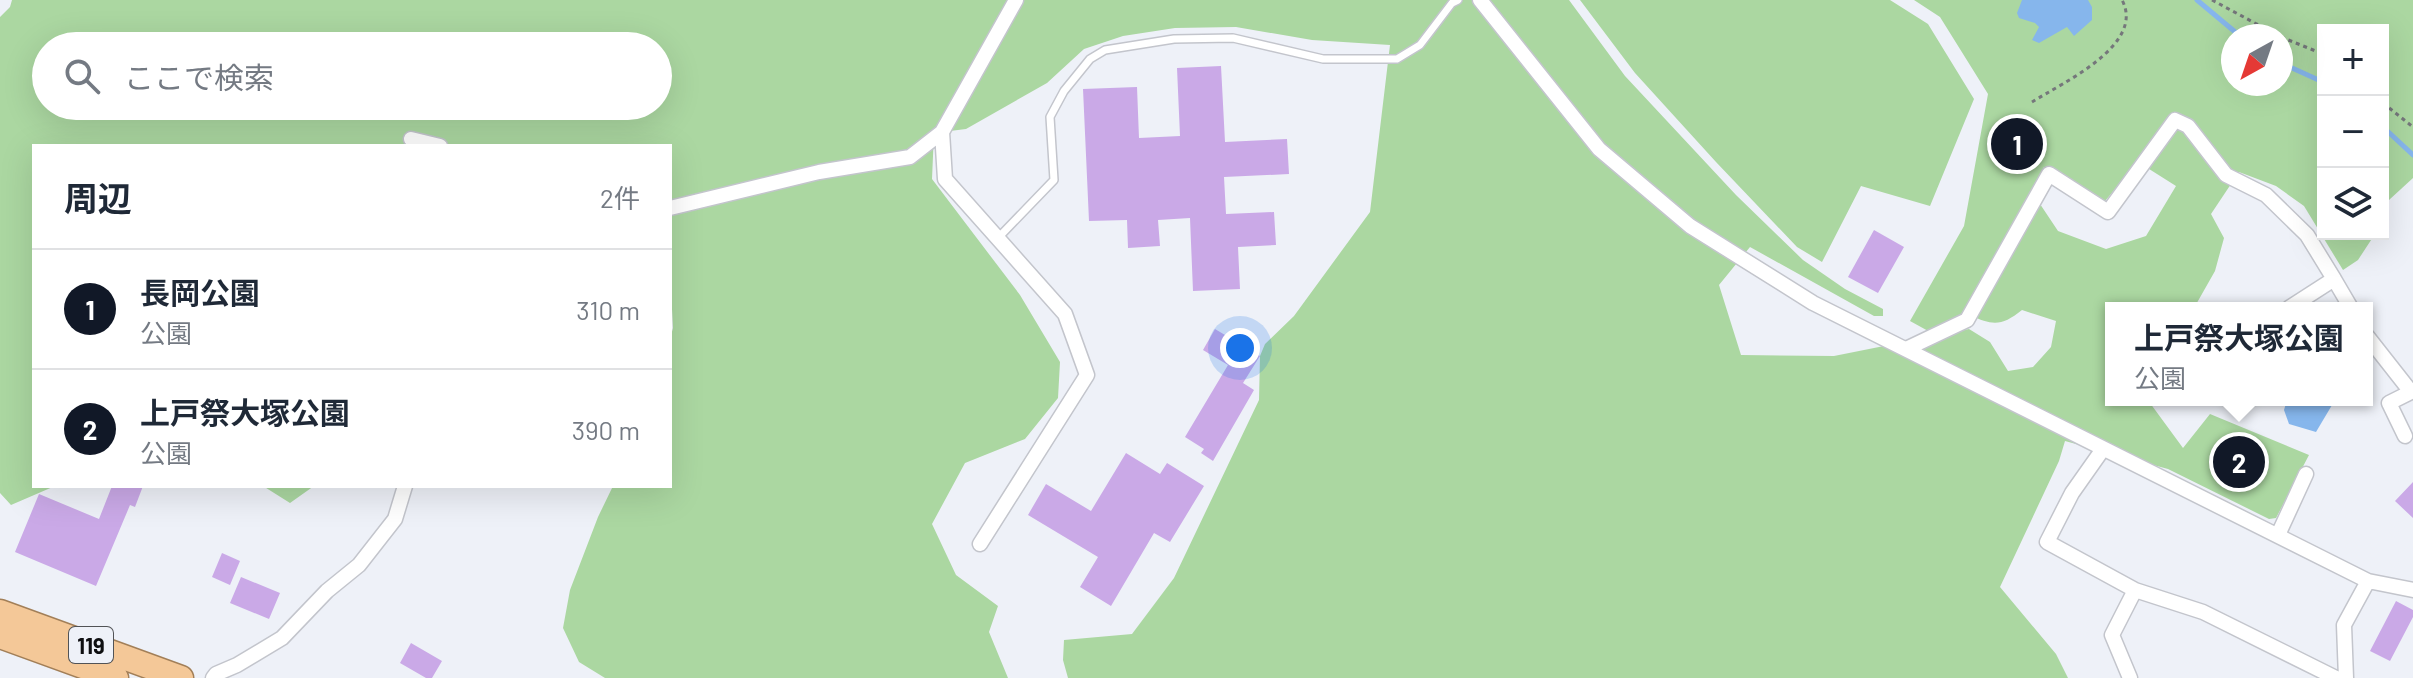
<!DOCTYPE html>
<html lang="ja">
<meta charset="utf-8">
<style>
body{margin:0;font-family:Barlow,"Noto Sans JP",sans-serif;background:#f2f2f3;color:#1f2937}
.controls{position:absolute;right:24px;top:24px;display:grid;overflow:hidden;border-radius:0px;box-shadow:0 8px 32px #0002}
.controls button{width:72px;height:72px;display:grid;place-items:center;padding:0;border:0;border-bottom:2px solid #e0e1e3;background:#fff;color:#1f2937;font:40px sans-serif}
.compass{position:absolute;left:2221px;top:24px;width:72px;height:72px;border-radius:50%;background:#fff;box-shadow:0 8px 32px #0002;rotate:220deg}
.you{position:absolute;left:1240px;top:348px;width:28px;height:28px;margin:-20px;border:6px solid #fff;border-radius:50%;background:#1a73e8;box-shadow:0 0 0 12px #1a73e833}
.badge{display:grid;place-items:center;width:52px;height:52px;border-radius:50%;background:#111827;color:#fff;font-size:26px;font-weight:700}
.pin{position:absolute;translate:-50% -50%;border:4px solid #fff;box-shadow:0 2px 8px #0006}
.popup{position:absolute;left:2105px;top:302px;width:268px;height:104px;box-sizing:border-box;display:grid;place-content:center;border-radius:0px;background:#fff;filter:drop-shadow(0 2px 6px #0005);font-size:26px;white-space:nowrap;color:#747a83}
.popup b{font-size:30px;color:#1f2937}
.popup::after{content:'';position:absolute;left:50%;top:100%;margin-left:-16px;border:16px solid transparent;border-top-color:#fff}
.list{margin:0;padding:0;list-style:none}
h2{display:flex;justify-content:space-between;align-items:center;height:104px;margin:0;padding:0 32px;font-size:34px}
h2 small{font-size:26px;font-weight:400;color:#747a83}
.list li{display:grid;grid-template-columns:52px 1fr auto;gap:24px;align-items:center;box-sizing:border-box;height:120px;padding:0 32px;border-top:2px solid #e0e1e3}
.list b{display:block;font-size:30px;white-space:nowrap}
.list p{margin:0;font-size:26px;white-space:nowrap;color:#747a83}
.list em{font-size:26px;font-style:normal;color:#747a83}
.icon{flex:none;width:44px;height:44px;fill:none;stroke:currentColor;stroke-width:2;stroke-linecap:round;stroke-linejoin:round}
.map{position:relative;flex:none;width:2413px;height:678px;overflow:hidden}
.search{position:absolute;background:#fff;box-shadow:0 8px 32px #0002;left:32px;top:32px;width:640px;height:88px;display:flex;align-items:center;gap:20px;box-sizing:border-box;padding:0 28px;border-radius:44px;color:#747a83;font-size:30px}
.panel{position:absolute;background:#fff;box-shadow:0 8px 32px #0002;left:32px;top:144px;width:640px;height:344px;border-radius:0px}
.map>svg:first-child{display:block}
</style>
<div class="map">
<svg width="2413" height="678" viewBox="0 0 2413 678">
<rect width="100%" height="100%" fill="#eef1f8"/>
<path fill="#abd7a1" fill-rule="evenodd" d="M12 0H1569L1625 76 1736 195 1803 260 1845 289 1883 309V316H1874L1750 247 1719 285 1741 355 1834 356 1969 329 1990 342 2008 371 2033 367 2051 347 2056 321 2022 310C2002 326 1993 326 1970 315L2036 198 2058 231 2106 249 2146 236 2176 186 2138 162 2105 201 2044 167 1969 313 1930 332 1910 321 1964 226 1988 94 1940 17 1914 0H2413V178L2389 200 2383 215V30H2323V234H2375L2358 260 2343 270 2304 206 2276 186 2239 172 2211 214 2224 238 2215 271 2194 308H2111V400H2151L2150 403 2183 448 2210 414 2309 455 2276 518 2269 519 2168 469 2065 441 2059 461 2000 587 2056 654 2068 678H1068L1063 660 1064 640 1132 634 1174 578 1259 400 1260 356 1265 344 1294 316 1370 212 1390 45 1312 40 1236 27 1175 28 1123 36 1084 49 1047 83 966 129 934 133 932 179 1020 295 1060 362 1058 398 1025 439 965 463 932 524 956 575 998 606 989 632 1008 678H605L579 662 563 628 570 590 598 517 613 486H670V339L673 328 670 271V146H34V486H55L11 505 0 493V17L10 7ZM2233 36H2281V84H2233ZM46 46H658V106H46Z
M1580 0H1890L1928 24 1974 99 1930 206 1861 186 1822 262 1797 247 1716 162 1635 73Z
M263 486H314L290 503Z"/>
<path fill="#86b6ec" d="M2022 0H2088L2092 7V20L2074 36 2067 27 2039 43 2032 40 2039 27 2035 23 2019 18 2017 13Z
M2287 400H2335L2316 432 2289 424 2284 410Z"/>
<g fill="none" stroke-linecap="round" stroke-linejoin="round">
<path stroke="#86b6ec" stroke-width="5" d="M2197 0 2240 36
M2281 63 2323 82
M2383 127 2413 155"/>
</g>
<path fill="#caa9e7" d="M1221 66 1225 142 1287 139 1289 174 1224 177 1226 214 1274 212 1276 245 1238 247 1240 289 1193 291 1190 218 1158 220 1160 246 1128 248 1127 220 1089 221 1083 89 1137 87 1139 138 1180 136 1177 68Z
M1874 230 1904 247 1878 293 1848 277Z
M1215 329 1260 356 1243 383 1254 390 1213 461 1201 453 1204 449 1185 437 1228 365 1203 350Z
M1126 453 1160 474 1167 463 1204 486 1170 542 1154 533 1111 606 1080 587 1098 557 1028 515 1046 484 1091 511Z
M2413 482V518L2395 501Z
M112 486H143L135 507 130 505 96 586 15 552 39 494 99 519Z
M222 553 240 561 230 585 212 577Z
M241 577 280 593 269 619 230 603Z
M2396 601 2413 610V617L2390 661 2370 651Z
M411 643 442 661 432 678H426L400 663Z"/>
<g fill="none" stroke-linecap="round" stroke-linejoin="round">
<defs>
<path id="service" d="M998 238 1054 180 1050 117 1064 91 1090 59 1105 50 1174 39 1233 38 1323 59H1397L1420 45 1452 3 1458 0"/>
<path id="minor" d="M1480 0 1599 149 1690 226 1813 303 2368 581 2413 590
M942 132 945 179 1065 314 1087 375 980 544
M411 139 440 146
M670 208 819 172 910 157 942 132 1016 0
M2334 279 2351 308
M2367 336 2411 392
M1906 349 1967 320 2049 174 2108 212 2175 120 2188 126 2226 175 2266 195 2307 235 2334 279 2289 308
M2405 436 2389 403 2413 391
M2103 449 2072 493 2047 542 2135 590 2112 635 2130 678
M2278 535 2306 474
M2135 590 2203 612 2336 678
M213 678 216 674 237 665 282 638 327 591 359 565 395 519 405 486
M2346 678 2344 625 2368 581"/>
<path id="trunk" d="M0 612 181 678
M0 636 116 678"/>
</defs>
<use href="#service" stroke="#c3c5cc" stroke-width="10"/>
<use href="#minor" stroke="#c3c5cc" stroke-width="17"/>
<use href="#trunk" stroke="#a27f58" stroke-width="27"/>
<path stroke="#75777b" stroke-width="3" stroke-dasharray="4 4" stroke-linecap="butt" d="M2212 0 2279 36
M2281 37 2323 54
M2032 102C2062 83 2146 45 2122 0
M2383 103 2413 127"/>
<use href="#service" stroke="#fff" stroke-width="7"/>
<use href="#minor" stroke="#fff" stroke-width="14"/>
<use href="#trunk" stroke="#f4c898" stroke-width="24"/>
</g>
<g text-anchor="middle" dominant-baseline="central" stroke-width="8" stroke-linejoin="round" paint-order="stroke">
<rect fill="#eef1f8" stroke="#515356" stroke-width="2" x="69" y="627" width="44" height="36" rx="6"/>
<g font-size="22" font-weight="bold" fill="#0e0f11">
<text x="91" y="645">119</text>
</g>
</g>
</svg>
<div class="controls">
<button>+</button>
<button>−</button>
<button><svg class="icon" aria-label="layers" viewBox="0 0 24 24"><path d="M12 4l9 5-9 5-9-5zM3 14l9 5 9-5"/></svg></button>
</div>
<svg class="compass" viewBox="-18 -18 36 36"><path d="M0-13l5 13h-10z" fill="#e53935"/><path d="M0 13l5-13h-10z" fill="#747a83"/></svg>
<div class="you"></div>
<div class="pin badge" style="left:2017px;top:144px">1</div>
<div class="pin badge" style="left:2239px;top:462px">2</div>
<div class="popup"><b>上戸祭大塚公園</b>公園</div>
<div class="search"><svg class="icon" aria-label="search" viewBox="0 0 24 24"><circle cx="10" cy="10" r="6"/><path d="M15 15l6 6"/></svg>ここで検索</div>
<section class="panel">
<h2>周辺<small>2件</small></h2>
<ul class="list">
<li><span class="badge">1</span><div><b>長岡公園</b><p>公園</p></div><em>310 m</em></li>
<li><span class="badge">2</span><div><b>上戸祭大塚公園</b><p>公園</p></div><em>390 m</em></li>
</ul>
</section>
</div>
